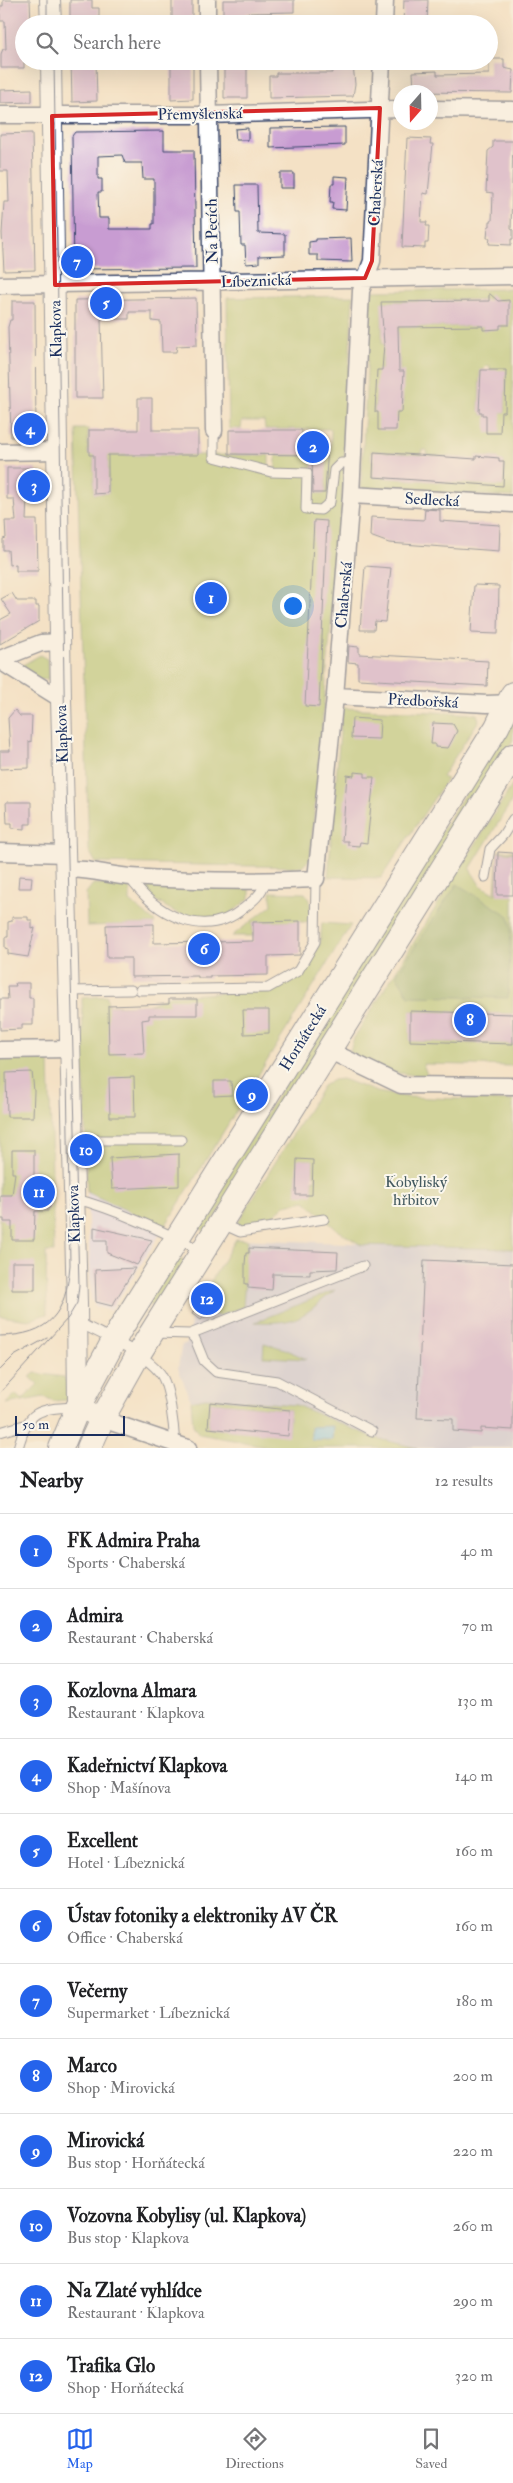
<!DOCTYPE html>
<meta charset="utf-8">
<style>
body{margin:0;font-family:"IM FELL Double Pica",serif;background:#f2f2f2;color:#202124}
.compass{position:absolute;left:393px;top:85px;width:45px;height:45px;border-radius:50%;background:#fff;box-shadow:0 5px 20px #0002;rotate:200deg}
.scale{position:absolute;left:15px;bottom:12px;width:110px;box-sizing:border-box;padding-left:5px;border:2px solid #1b2f5e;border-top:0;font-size:14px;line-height:18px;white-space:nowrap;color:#1b2f5e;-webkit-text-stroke:4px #fbf7ec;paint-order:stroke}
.you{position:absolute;left:292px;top:605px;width:18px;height:18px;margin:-12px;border:4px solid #fff;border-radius:50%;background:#1a73e8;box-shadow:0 0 0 8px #1a73e833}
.badge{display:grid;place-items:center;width:32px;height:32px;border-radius:50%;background:#2563eb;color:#fff;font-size:16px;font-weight:700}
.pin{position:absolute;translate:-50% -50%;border:2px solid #fff;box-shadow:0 1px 5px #0006}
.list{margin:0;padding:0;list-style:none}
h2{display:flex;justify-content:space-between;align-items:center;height:65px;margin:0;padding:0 20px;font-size:21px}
h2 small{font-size:16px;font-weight:400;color:#757577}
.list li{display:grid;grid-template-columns:32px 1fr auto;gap:15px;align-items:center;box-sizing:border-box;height:75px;padding:0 20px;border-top:1px solid #e0e0e0}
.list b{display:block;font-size:19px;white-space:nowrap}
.list p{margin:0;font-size:16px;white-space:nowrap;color:#757577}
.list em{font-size:16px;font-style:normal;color:#757577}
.icon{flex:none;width:28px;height:28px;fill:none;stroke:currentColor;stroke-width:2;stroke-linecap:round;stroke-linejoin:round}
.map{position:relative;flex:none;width:513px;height:1448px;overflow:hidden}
.search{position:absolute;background:#fff;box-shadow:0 5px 20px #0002;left:15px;right:15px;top:15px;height:55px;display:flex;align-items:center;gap:12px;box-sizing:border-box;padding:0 18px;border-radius:28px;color:#757577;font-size:19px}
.sheet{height:965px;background:#fff}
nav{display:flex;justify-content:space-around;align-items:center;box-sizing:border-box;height:70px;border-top:1px solid #e0e0e0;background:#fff;font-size:14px;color:#757577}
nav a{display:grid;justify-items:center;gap:2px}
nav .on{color:#2563eb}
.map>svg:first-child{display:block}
</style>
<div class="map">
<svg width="513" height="1448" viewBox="0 0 513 1448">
<rect width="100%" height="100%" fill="#fbf7ec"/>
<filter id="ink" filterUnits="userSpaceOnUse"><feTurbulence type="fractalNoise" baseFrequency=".02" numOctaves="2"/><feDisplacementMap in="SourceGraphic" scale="10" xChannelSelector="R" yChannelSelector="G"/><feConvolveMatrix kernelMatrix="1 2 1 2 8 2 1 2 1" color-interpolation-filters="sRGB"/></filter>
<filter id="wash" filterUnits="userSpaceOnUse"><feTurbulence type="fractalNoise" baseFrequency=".0096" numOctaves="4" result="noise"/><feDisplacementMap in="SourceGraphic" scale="20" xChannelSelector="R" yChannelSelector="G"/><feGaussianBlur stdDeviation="1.12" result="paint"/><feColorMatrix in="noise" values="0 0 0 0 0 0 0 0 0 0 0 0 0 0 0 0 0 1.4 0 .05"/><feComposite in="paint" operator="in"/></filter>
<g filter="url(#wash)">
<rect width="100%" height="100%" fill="#f4e1c5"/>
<path fill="#dcd6f6" d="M87 1192 164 1228 111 1311 96 1307 91 1299Z"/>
<path fill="#c2c2dc" d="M236 1239 513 1249V1448H277L199 1434 193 1425 191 1401 178 1368 181 1348 182 1345 187 1343 190 1334 191 1314Z"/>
<path fill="#a8c167" stroke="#627862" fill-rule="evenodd" d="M513 289V497L361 488 371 291ZM492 299 509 301V325H500V329L489 326V330H483V326L398 327V344H382V302ZM383 358H399L403 401 401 412 374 411ZM485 366H490V370L506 371 505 412H488V415H482V412L479 411 480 370H484ZM422 450H427V455L476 459V455L482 456V459L487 457 498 458 499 461H504L503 486 373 477 374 461H371V451L421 455Z
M353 296 342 502 310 859 302 867 96 863 89 851 76 429H88V454L94 455V494L108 493V455H269V468H276V455H312V493H326L325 455 331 454V429H265L264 421H242L241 429 229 428 227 298Z
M40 655 47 659 48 679 40 680 21 666Z
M342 708 477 714 479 720 442 777 447 779 381 878 328 877Z
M513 716V740L206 1232 200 1228 205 1212Z
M513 784V799L470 869 480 885 495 894 498 851H513V853H498L497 894 513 895V1014L411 1011 410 1041 513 1044V1066L423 1064 428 1077 391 1072 353 1056 350 1051 354 1038Z
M93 884H124L130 889V901L155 922 154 924 87 926 86 893Z
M148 885 250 889V898C243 903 236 910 228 915 202 931 169 910 148 895Z
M270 892 305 893 310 900 311 922H253V936H232L272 905Z
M322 923 351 925 164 1228 87 1192 82 998 107 996 108 1006 148 1005 169 996 274 990 301 977 320 943Z
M49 1057 54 1252H46L47 1314 29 1320 0 1316V1059Z
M342 1079 377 1092 407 1097 513 1101V1249L361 1245 336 1229 305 1201 285 1205 265 1223 238 1228V1222L323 1086 333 1080ZM298 1160H313L314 1175 316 1176V1179H313V1192L296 1185Z
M236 1239 248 1240 243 1307 218 1316 209 1312 216 1299 204 1293Z
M177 1259 183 1260 184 1262 159 1307 152 1306 147 1302Z
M335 1290C301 1317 300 1324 255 1322Z
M264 1343 285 1349 306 1359 263 1357Z
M35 1373 64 1377 70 1390 67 1400 54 1401 44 1397 6 1404 15 1394 22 1400 38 1384 30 1377Z
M205 1398 296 1405 375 1438 417 1448H277L199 1434 193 1425 191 1401ZM211 1402 290 1410 288 1435 208 1428Z"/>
<path fill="#86a75c" stroke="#506b5d" d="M457 884 509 916 511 929 508 998 409 996 396 975Z"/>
<path fill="#6fc1ea" stroke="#4578a4" d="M333 1426 332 1440 311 1439V1427Z"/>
<g id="blocks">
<path fill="#c89cd2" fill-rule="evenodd" d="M3 0H30L31 24H24V68H1V54L3 49H6L5 21H0V6H3Z
M70 0H92V8H99V20H89V24H70Z
M172 0H192V24H172Z
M223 0H294V12L246 13V24H223Z
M404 0H428L427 24H403Z
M489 59H504V68L513 70 512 93 414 92 413 72 437 71V75L489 74Z
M71 61H96L97 101 72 102Z
M171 61H193V99L171 100Z
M224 61H247V98H224Z
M332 64 353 65 355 84 353 96 269 98V76H276V73H332Z
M32 89V102L0 103V90Z
M345 127V145L270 148V128Z
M248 128V140H236L235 129Z
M164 131V150H194L196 268 74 269 72 136 75 132ZM122 155 125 163H142L143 179H154V224H152V229H109V218H99L98 192H102V179H98V156Z
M32 133 35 270 4 271 2 233 4 202H9L8 171H0V134Z
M407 138 431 139 430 144H433L428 194 423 193 421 222H427L426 226H429L428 243H425V248L402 247Z
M493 141H513L511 229 513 230V239H511V245L489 244 490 238H487L488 226H490V221H492L493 193 486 192 488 151 493 147Z
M280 173H294V188H280Z
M334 176 348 177 346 210 332 209 333 202H330L331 184H334Z
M236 185H257L258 233 285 234V255L259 256V263L246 264 245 245H241L240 212H237Z
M351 238 352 262 318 261V255H309V242L316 241V239Z
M489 293 498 301 509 300V325H500V329L483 330V326L398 327 399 371H404L402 412H397L396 430H378V412H375L377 370H382L384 344 381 302 489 301Z
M196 298 197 345 177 346 176 352H162L161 322 152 321V312H129V319H101L103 398H75V300Z
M12 301H35L36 437H11L8 327 10 320H12Z
M481 370H506L505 412H501L500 433H486V415H482V412H479Z
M138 398H152V430H198V455H108V493L94 494V455H89V430H138Z
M229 430H302L301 444 328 446 325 493H313L312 455 229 454Z
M374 452 476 459V456L499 458V461H504L503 486 373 477Z
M7 468H37V498H27L26 520H37L38 571H16V564L9 565 8 550H3V539L6 538 5 521H16L14 499H7Z
M425 509 440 510V521L500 525 499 551 389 543 370 536 371 517 424 520Z
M314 520 327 521 319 707 305 706Z
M365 566 391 568 385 622 375 621 374 630H360Z
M474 585 499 586 498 634 471 633Z
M12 593 17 601H36V606H39V621L0 644V620L11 614 1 599Z
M349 646 359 647V654L488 661 487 686 358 679V663L348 662Z
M15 710 20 716H32L31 742 29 741V768L0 769V751H10L8 718Z
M352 718 380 720 379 739 351 738Z
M433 723 453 724 457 731 448 748 435 747V744H431Z
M354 772 365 773V777H374L367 843 360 842 359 846 348 845V841H342L347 775 354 776Z
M6 802H31V824H25V829L12 828V823H7Z
M498 852 513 853V895H497Z
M19 876 32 877 31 888H18Z
M12 917H28V920H32V929L35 928 28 957 8 954V949L5 948V937H8V922L12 921Z
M300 921V955L268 956V975L210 976V978H198V976L131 977V958H107L106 925 154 924V943L213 942 253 941V922Z
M15 983H29V998H33V1025H22V1029L0 1030V999H8L7 986H16Z
M169 999H197V1015H149V1019L142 1020 144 1053 109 1054 108 1006 169 1004Z
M243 1010H269V1033L244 1034Z
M410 1011 513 1014V1044L410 1041Z
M32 1072 34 1091 33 1117H7L6 1073Z
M134 1077 135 1117H110L109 1078Z
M214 1081H231L232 1095 214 1096Z
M12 1150H34V1188H50V1208H48V1211H35L34 1240H12V1222H4V1219H0V1195H12L15 1173H12Z
M179 1154V1186L112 1189 110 1158Z
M297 1159 313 1160 312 1195H296Z
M94 1227 107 1230 152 1240 137 1265 107 1253V1240H94Z
M249 1248 338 1252 337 1269 310 1270V1275L273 1274 272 1290 248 1288V1284H245V1264L246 1253H249Z
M424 1260 513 1264V1430L481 1428V1433L453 1431V1419L417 1418Z
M12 1262H35V1290H12Z
M135 1268 112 1306 96 1302 95 1270Z
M205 1292 217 1299 208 1314 201 1320 192 1314Z
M210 1402 290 1410 288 1436 208 1428Z"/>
</g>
</g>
<g filter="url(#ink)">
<use href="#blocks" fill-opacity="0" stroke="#3c4a6d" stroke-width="1"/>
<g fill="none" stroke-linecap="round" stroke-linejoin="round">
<defs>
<path id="service" d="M214 431V457L271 472 307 473 306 509 321 510 330 502 334 470 341 463H353
M129 877C155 915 204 941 244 908 253 901 262 894 265 882
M485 877 490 849 503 835 513 819
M140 990 268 988 298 971 315 942 316 879
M68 991 131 990
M72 1140H181
M73 1198C118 1210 160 1230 202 1251
M220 1223 240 1232 324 1219
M78 1322C103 1336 143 1351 160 1373 170 1386 174 1428 175 1445
M154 1333 190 1334 195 1339 204 1361 216 1372 277 1381 372 1431
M190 1334 363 1266
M0 1432 24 1425
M18 1448C29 1409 37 1409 76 1407"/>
<path id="minor" d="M207 0V24
M384 24 385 0
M208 61 214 431
M430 109 513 110
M0 115H209L400 109
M0 285 513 276
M0 452 58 451
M351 495 513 504
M0 659 41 643 60 642
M0 661 61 699
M335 696 487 704 513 703
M0 852 65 854
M66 870C87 867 109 876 131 877 192 881 255 882 316 879L335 696 351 495 361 291 372 261 382 61
M0 1050 70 1049
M328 1050 401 1085 513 1086
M102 1419 188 1448"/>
<path id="tertiary" d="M50 0 51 24
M51 61 61 699 77 1303 78 1407 102 1419"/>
<path id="secondary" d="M61 1448 78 1407 119 1331 497 727 513 694
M89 1448 102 1419 139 1353 513 756"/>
</defs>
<use href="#service" stroke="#3c4a6d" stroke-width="11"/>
<use href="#minor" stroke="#3c4a6d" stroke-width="19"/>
<use href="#tertiary" stroke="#3c4a6d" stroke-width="22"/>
<use href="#secondary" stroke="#3c4a6d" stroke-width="26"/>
<use href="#service" stroke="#fff" stroke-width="9"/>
<use href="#minor" stroke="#fff" stroke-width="16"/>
<use href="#tertiary" stroke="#fff" stroke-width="20"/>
<use href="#secondary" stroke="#fff" stroke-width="24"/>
<path stroke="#1b2f5e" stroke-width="1" d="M47 0V24
M0 1336C50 1335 66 1314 70 1265L67 1070
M0 1370 14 1356 47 1338
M0 1393 68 1318 77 1303 79 1285 65 745 54 61"/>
</g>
</g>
<path d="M0 0H513V1448H0ZM380 108 372 261 365 278 55 285 52 116Z" fill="#f4e1c5" fill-opacity=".55" fill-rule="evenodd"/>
<path fill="none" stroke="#d62828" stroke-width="4" stroke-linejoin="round" d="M380 108 372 261 365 278 55 285 52 116Z"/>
<g text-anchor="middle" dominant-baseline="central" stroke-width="4" stroke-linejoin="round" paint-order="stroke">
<g font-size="16" fill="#1b2f5e" stroke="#fbf7ec">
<text transform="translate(200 114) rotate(-1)">Přemyšlenská</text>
<text transform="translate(376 193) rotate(-87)">Chaberská</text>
<text transform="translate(212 231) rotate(-91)">Na Pecích</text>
<text transform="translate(256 281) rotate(-2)">Líbeznická</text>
<text transform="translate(56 329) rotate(-91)">Klapkova</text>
<text transform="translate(432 500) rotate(3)">Sedlecká</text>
<text transform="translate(344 595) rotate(-85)">Chaberská</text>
<text transform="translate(423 701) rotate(3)">Předbořská</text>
<text transform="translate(62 734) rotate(-92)">Klapkova</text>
<text transform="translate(303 1038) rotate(-58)">Horňátecká</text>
<text transform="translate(74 1214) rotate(-92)">Klapkova</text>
</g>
<g font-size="16" fill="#455b61" stroke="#fbf7ec">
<text x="416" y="1182">Kobyliský<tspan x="416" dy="18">hřbitov</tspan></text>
</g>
</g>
</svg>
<svg class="compass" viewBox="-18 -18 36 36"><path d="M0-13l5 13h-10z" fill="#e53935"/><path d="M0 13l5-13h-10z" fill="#757577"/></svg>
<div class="scale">50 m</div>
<div class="you"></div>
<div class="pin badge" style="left:211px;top:598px">1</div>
<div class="pin badge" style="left:313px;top:447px">2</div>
<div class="pin badge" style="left:34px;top:486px">3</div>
<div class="pin badge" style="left:30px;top:429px">4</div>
<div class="pin badge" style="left:106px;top:303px">5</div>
<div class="pin badge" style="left:204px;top:949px">6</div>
<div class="pin badge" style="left:77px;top:262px">7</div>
<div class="pin badge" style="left:470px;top:1020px">8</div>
<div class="pin badge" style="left:252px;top:1095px">9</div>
<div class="pin badge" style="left:86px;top:1150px">10</div>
<div class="pin badge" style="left:39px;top:1192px">11</div>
<div class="pin badge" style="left:207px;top:1299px">12</div>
<div class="search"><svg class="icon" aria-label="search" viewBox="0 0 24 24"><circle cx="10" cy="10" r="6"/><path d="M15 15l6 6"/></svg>Search here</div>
</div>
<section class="sheet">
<h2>Nearby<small>12 results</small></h2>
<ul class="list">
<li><span class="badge">1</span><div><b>FK Admira Praha</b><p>Sports · Chaberská</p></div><em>40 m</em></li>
<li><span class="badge">2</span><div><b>Admira</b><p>Restaurant · Chaberská</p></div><em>70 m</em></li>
<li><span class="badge">3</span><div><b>Kozlovna Almara</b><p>Restaurant · Klapkova</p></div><em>130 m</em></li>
<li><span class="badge">4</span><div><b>Kadeřnictví Klapkova</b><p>Shop · Mašínova</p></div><em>140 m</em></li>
<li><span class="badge">5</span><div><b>Excellent</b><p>Hotel · Líbeznická</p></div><em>160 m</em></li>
<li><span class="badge">6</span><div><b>Ústav fotoniky a elektroniky AV ČR</b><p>Office · Chaberská</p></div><em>160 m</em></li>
<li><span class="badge">7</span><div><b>Večerny</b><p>Supermarket · Líbeznická</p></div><em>180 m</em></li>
<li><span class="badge">8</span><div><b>Marco</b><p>Shop · Mirovická</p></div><em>200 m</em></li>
<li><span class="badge">9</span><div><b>Mirovická</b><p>Bus stop · Horňátecká</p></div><em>220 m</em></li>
<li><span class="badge">10</span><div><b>Vozovna Kobylisy (ul. Klapkova)</b><p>Bus stop · Klapkova</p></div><em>260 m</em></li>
<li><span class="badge">11</span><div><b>Na Zlaté vyhlídce</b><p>Restaurant · Klapkova</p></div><em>290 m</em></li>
<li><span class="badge">12</span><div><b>Trafika Glo</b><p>Shop · Horňátecká</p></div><em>320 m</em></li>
</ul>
</section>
<nav>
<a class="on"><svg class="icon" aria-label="map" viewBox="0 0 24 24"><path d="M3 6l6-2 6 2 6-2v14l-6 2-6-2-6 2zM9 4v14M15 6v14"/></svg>Map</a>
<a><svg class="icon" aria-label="directions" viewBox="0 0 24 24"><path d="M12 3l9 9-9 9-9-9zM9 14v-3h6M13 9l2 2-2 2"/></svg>Directions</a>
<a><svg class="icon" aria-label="saved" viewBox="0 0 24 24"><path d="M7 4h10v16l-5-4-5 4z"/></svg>Saved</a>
</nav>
